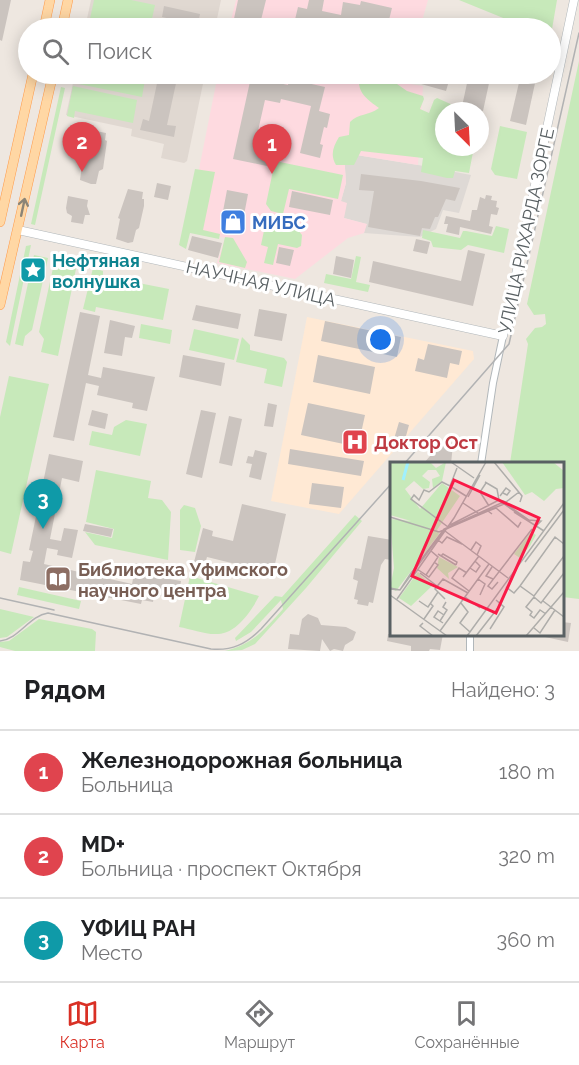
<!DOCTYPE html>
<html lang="ru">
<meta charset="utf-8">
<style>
body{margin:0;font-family:Raleway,sans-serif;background:#f6f6f6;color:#202124}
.compass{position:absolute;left:435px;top:102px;width:54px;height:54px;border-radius:50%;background:#fff;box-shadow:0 3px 15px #0003;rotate:156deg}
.you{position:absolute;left:381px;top:340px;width:21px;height:21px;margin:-15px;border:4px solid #fff;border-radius:50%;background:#1a73e8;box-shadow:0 0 0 9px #1a73e833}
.badge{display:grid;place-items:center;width:39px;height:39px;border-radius:50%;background:#d93025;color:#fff;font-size:20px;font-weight:700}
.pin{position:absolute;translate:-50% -50px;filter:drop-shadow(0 2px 3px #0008)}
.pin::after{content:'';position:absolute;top:32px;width:21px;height:18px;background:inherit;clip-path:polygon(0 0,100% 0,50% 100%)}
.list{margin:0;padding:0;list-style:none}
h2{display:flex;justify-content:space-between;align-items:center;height:78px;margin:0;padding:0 24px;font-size:26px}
h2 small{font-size:20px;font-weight:400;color:#757577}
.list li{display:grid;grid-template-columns:39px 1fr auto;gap:18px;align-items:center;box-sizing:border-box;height:84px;padding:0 24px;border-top:2px solid #e0e0e0}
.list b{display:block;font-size:22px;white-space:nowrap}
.list p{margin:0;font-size:20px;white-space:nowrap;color:#757577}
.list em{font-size:20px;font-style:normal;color:#757577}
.icon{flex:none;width:33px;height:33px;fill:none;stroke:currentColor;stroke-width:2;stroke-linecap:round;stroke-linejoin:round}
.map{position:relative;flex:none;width:579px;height:651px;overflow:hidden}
.search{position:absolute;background:#fff;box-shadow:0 3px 15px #0003;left:18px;right:18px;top:18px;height:66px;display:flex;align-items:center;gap:15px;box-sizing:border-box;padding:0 21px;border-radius:33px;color:#757577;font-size:22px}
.sheet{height:330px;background:#fff}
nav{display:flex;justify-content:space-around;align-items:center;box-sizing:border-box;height:84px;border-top:2px solid #e0e0e0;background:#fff;font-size:16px;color:#757577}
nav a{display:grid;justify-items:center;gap:3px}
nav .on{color:#d93025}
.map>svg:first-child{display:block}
</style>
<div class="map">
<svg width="579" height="651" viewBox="0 0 579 651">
<rect width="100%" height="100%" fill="#eee7e0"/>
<path fill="#ffe9d4" d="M307 317 473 351 474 359 339 514 271 501Z"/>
<path fill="#ded9d5" d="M344 153 418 165 471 175 459 213 443 210 436 229 420 237 364 233 366 224 344 218 341 201 346 183Z"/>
<path fill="#e0d8d1" d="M91 0H221L215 28H85Z
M75 74H205L187 161 184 163 161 158 164 144 131 136 132 129 66 115Z"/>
<path fill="#fedae0" d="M236 0H428L420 28H229Z
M218 74H400L398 82 423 86 418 165 344 153 346 183 341 201 347 203 344 218 367 224 364 233 348 238 295 279 217 263 225 238 187 229Z"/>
<path fill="#c7e9ba" d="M94 0H131L155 5 150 28H88Z
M459 0H557L551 35 550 28H528Z
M579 61V599L563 597 562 464 510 463 528 344 526 339 535 328 542 327 546 324 545 314 534 315 527 304Z
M76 74H123L124 75 145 80 142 97 74 83Z
M359 76 397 84 407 91 423 96 424 99 420 109 429 113 434 100 437 98 455 106 454 111H444V147H474L469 173 455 171 453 178H447L421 172 423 158 361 151 354 165H336C330 155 333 147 339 137L349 135 350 122C358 113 369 116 379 108 367 99 357 93 359 76Z
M73 86 137 100 133 123 75 111 74 118 67 116Z
M61 87 65 88 35 225 31 224Z
M500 126 527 132 517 179 495 175 491 169Z
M275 161 343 175 338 199 289 189 283 214 271 211 266 204Z
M195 169 215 172 203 230 220 234 219 239 190 233 186 249 179 245Z
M270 218C284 219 293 223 302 235L301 246 297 248 278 244 273 265 264 263 268 247 261 245 266 221Z
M496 226 509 229 504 253 468 245 461 250 433 247 431 241 422 238 423 230 460 238 463 231H466L492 236Z
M225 237 233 238 247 262 245 268 219 262Z
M31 245 10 346 6 342 26 246Z
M34 255 48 258 32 330 25 336 23 346 15 344Z
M356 256 361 257 356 282 370 285 368 292 324 283 326 274 351 279Z
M55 259 77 264 58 356 41 352 44 339 39 332Z
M93 268 103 271V276L169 289 163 320 96 307 95 312 83 309Z
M141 324 172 330 170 344 139 338Z
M194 329 239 339 234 360 189 350Z
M242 337 250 345V350L284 358 287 362 282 387 264 383 267 369 236 362Z
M9 376 49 384 11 554 0 551V417Z
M126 420 147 424 140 456 89 445 92 431 112 435 114 427Z
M96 470 151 481 148 498 162 500 171 512 168 560 95 545 85 532 112 538 114 529 86 522Z
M184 505 195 508 201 526 195 552 180 550V510Z
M355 515 362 521 306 588 255 644 242 650 225 651C252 645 265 629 283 609L281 600 251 632 236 641 235 638 275 596 282 597Z
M190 576 259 596C252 610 237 633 218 634 206 635 191 629 179 627Z
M19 587 81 601 79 609 17 595Z
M0 609 34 617 7 637 0 638Z
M39 619 92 629 96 632 95 651H15L0 647V642L9 641Z"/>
<path fill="#cbc4bf" d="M0 0H11L2 41 0 40Z
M238 0H266L259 28H232Z
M309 0H324L322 11 341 15 343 2 360 5 361 1 392 8 387 28H339L340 24 313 18 311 28H293L298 7 307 9Z
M164 6 200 14 198 24 189 22 188 28H169L171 19 162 17Z
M159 74H178L167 125 176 126 174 137 140 130 143 119 149 121Z
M409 74H451L446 91 407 80Z
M469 74H491L483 111H461Z
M521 74H537L526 125 510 121Z
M251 77 288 85 289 79 325 87 319 111 330 114 327 128 324 127 320 144 323 145 320 158 300 153 311 106 281 99 280 103 265 100 255 144 271 148 267 166 233 159Z
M91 130 106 133 105 140 107 141 103 169 99 171 96 184H91L80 180 84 150Z
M361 174 421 181 460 188 455 201 446 199 438 217H435L430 229 422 228 420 236 368 227 374 191 359 190Z
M157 183 171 186 168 200 154 197Z
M128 189 143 192 142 199H144V206L139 228 136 230 133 242 128 243 116 239 120 219 118 218Z
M227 190 248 194 241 231 220 227Z
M292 191 333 200 330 215 289 207Z
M486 195 492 196 491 200 497 201 496 207 499 208 497 215 491 214 489 226 493 227 491 234 460 227 459 235 446 232 448 224H444L446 216 470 221 472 210H477L480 197 485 199Z
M68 196 88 200 87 206 90 215H85L83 224 71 222 72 216 67 213 66 208Z
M192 236 222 243 218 258 188 250Z
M416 239 430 242 427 254 413 251Z
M279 247 294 250 290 266 276 263Z
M468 250 485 254 473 306 369 282 373 261 461 281Z
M336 256 354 260 351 278 333 274Z
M196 305 241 314 238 329 192 320Z
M259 309 287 314 282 341 254 336Z
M80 312 100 316 88 375 101 378 103 367 155 377 147 411 132 408 133 403 97 395 99 386 86 383 74 441 53 437Z
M110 320 135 326 132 338 125 337 122 356 104 353Z
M325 321 401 337 397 357 321 341Z
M428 344 462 351 459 365 450 363 447 378 415 371 418 358 424 360Z
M183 355 225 363 221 386 179 377Z
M318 355 375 367 370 394 313 382Z
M268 403 277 405 273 427 264 426Z
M308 403 365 415 358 447 301 435Z
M92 410 108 414 105 429 88 425Z
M201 410 216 413 202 478 186 474Z
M229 416 242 419 232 466 219 463Z
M399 422 409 425 406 436 393 450 388 446 394 439Z
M446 438 453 444 451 464H423Z
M290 449 364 461 361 476 288 464Z
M255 450 267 453 261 480 249 477 252 464 246 463 248 456 253 457Z
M49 454 83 461 79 482 62 478 50 539 61 541 64 528 78 530 72 558 57 555 58 550 47 548 44 564 132 584 136 563 153 567 152 576 181 581 178 599 154 595 153 602 142 600 141 604 20 580 23 561 30 562 33 551 29 550Z
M312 483 344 487 341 508 309 504Z
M242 504 286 514 273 573 207 557 205 564 194 562 203 528 213 531 212 536 233 541Z
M85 524 113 529 111 537 83 531Z
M368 536 392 540V560L385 559 381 565 373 603 369 602 368 606 357 604 358 600 354 599 358 581 353 579 355 568 361 569Z
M308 614 318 618 321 625 346 627 356 632 353 640 345 645 343 651 334 649 330 651 322 639 320 651 288 649 290 634 299 635 302 619Z
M562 622 571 623 568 642 545 637 546 634H562Z
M388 634H443L440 650 430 649 429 651H411V646L387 641Z"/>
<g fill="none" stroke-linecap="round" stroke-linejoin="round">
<defs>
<path id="minor" d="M481 464 493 383 503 336
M470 651V634"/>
<path id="tertiary" d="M18 230 503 336 574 0"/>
<path id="primary" d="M44 28 50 0
M62 28 68 0
M0 222 33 74
M0 305 53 74"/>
</defs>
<use href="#minor" stroke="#b1b7ba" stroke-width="8"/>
<use href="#tertiary" stroke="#b1b7ba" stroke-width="9"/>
<use href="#primary" stroke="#ff9948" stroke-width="10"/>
<use href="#minor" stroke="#fff" stroke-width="6"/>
<use href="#tertiary" stroke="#fff" stroke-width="8"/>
<use href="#primary" stroke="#ffd7a4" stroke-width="9"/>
<path stroke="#b1b2b3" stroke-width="1.5" d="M404 464 509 344 579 33
M0 598 54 610
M0 641C19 639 29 616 48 613L211 649C232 651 246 644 261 629L392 483"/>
</g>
<defs><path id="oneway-shaft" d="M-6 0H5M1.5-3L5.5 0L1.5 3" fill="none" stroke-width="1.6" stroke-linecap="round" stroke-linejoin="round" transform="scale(1.5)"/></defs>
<use stroke="#8b8476" href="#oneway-shaft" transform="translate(23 207) rotate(-78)"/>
<defs>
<symbol id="shop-square" viewBox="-11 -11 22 22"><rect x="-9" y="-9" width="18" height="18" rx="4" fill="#3f7fe0" stroke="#fff"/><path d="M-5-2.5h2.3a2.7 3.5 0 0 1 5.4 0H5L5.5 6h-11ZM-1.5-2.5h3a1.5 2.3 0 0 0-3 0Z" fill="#fff"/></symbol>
<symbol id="sight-square" viewBox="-11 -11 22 22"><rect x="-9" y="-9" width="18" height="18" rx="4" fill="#0f9aa8" stroke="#fff"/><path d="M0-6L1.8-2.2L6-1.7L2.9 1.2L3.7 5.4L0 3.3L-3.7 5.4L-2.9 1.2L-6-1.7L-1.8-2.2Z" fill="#fff"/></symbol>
<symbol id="hospital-square" viewBox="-11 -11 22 22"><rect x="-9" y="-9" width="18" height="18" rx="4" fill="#e0444e" stroke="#fff"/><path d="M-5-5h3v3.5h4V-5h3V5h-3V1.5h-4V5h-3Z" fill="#fff"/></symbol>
<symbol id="library-square" viewBox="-11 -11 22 22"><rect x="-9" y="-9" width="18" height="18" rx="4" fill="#8d6e63" stroke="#fff"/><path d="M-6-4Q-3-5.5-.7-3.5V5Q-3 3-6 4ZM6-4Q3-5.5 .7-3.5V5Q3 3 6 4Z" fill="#fff"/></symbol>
</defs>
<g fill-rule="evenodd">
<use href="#shop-square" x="218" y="207" width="30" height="30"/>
<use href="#sight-square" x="18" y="255" width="30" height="30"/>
<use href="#hospital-square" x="340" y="427" width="30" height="30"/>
<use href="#library-square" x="43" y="564" width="30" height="30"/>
</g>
<g text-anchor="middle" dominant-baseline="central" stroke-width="6" stroke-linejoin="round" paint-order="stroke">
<g font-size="18" font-weight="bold" fill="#366cbe" stroke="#fff" text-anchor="start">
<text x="252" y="222">МИБС</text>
</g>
<g font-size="18" fill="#596063" stroke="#fff">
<text transform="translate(526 231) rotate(-78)">УЛИЦА РИХАРДА ЗОРГЕ</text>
<text transform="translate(261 283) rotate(13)">НАУЧНАЯ УЛИЦА</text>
</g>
<g font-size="18" font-weight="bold" fill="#0d838f" stroke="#fff" text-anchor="start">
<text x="52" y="260">Нефтяная<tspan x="52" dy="21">волнушка</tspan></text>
</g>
<g font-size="18" font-weight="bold" fill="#be3a42" stroke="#fff" text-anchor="start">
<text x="374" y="442">Доктор Ост</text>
</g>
<g font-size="18" font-weight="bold" fill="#785e54" stroke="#fff" text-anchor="start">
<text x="78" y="569">Библиотека Уфимского<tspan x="78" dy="21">научного центра</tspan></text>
</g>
</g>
<g transform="translate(390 462)">
<rect width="174" height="174" fill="#eee7e0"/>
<path d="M0 0H40L46 6 56 0 52 19 43 26 42 17 50 14 46 8H38L32 14 40 20 39 26 33 27 24 19 15 27 30 47 52 21 70 34 47 68 49 72 6 129 0 126 4 106 0 57 21 59 0 53ZM112 0H163L174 9V26L166 27 154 39 142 30 135 33ZM141 70 146 73 140 84 130 96 134 91 130 96 124 92ZM49 95 68 105 58 111 59 117 47 106ZM28 110 42 124 21 144 9 136Z" fill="#c7e9ba"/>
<path fill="none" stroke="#9ff0ff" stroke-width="3" d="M13 18 18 0"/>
<path fill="none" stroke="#aeadaa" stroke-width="1.5" d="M61 0 84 16M104 0 132 34 130 40M95 20 107 27 109 38 116 40 129 30M96 21 90 30 99 44M60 24 76 34M110 34 116 26 120 29 117 33 113 31M78 35 90 13M73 41 88 51M98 49 106 46 128 65 131 60M124 50 154 69M0 55 49 70 98 49 102 52M60 63 109 38M58 65 21 37 24 33 29 38 34 28 39 30 52 20 60 24 67 6M55 69 118 116M48 78 52 81 57 75 72 82M81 88 86 80 91 84 87 93M0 92V121M48 92 66 103M51 94 53 92 67 100 66 103M135 100 174 48M102 105 96 114 103 117M80 106 86 110 90 104 85 99M27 107 39 115 48 103 44 100M30 111 47 124M77 111 69 106 62 116 79 129M36 113 48 95 41 89M73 115 89 94M88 117 95 122 90 133M108 120 102 127 98 124 142 67M130 124 165 75 174 82M116 125 124 131 130 124 144 134 174 94M0 126 10 128 21 111 54 67 109 42 111 41 116 42 139 58 151 59 146 64 114 42 87 53 54 68 10 128 0 127M0 133 57 174M75 135 90 146M144 135 151 141 174 111M144 135 136 145 142 150 140 153 144 156 150 148 156 152M7 137 64 56 96 0M55 137 45 127 53 117 78 131M29 139 38 145 48 130M153 139 174 155M71 141 78 150 70 161 80 170M34 157 43 144 40 141M50 159 57 148 53 145 56 140M33 161 30 164 43 174M53 161 44 155 48 149 54 153M144 166 150 171 165 148M100 167 114 145 106 138M50 169 99 102M77 174 174 41M86 174 111 142M136 174 174 130"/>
<path fill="#fa1a47" fill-opacity="0.15" stroke="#fa1a47" stroke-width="3" d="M64 18 149 56 106 151 22 114Z"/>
<rect width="174" height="174" fill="none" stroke="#596063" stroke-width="3"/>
</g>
</svg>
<svg class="compass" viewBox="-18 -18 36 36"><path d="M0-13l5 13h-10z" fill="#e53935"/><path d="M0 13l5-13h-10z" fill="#757577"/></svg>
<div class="you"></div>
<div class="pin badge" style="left:272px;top:174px;background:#e0444e">1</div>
<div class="pin badge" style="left:82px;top:172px;background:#e0444e">2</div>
<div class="pin badge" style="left:43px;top:529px;background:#0f9aa8">3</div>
<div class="search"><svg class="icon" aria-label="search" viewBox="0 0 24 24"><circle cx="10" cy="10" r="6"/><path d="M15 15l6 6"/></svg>Поиск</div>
</div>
<section class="sheet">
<h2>Рядом<small>Найдено: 3</small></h2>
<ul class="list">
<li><span class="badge" style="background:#e0444e">1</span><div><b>Железнодорожная больница</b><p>Больница</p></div><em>180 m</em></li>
<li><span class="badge" style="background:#e0444e">2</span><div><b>MD+</b><p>Больница · проспект Октября</p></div><em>320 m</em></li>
<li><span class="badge" style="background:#0f9aa8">3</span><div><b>УФИЦ РАН</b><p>Место</p></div><em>360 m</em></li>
</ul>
</section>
<nav>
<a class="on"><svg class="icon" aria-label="map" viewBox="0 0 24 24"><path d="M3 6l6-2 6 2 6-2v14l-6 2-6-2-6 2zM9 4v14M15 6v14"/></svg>Карта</a>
<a><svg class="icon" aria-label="directions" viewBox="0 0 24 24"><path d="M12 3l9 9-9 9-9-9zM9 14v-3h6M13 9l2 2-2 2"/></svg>Маршрут</a>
<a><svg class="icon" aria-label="saved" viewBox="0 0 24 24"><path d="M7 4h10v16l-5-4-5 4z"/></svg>Сохранённые</a>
</nav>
